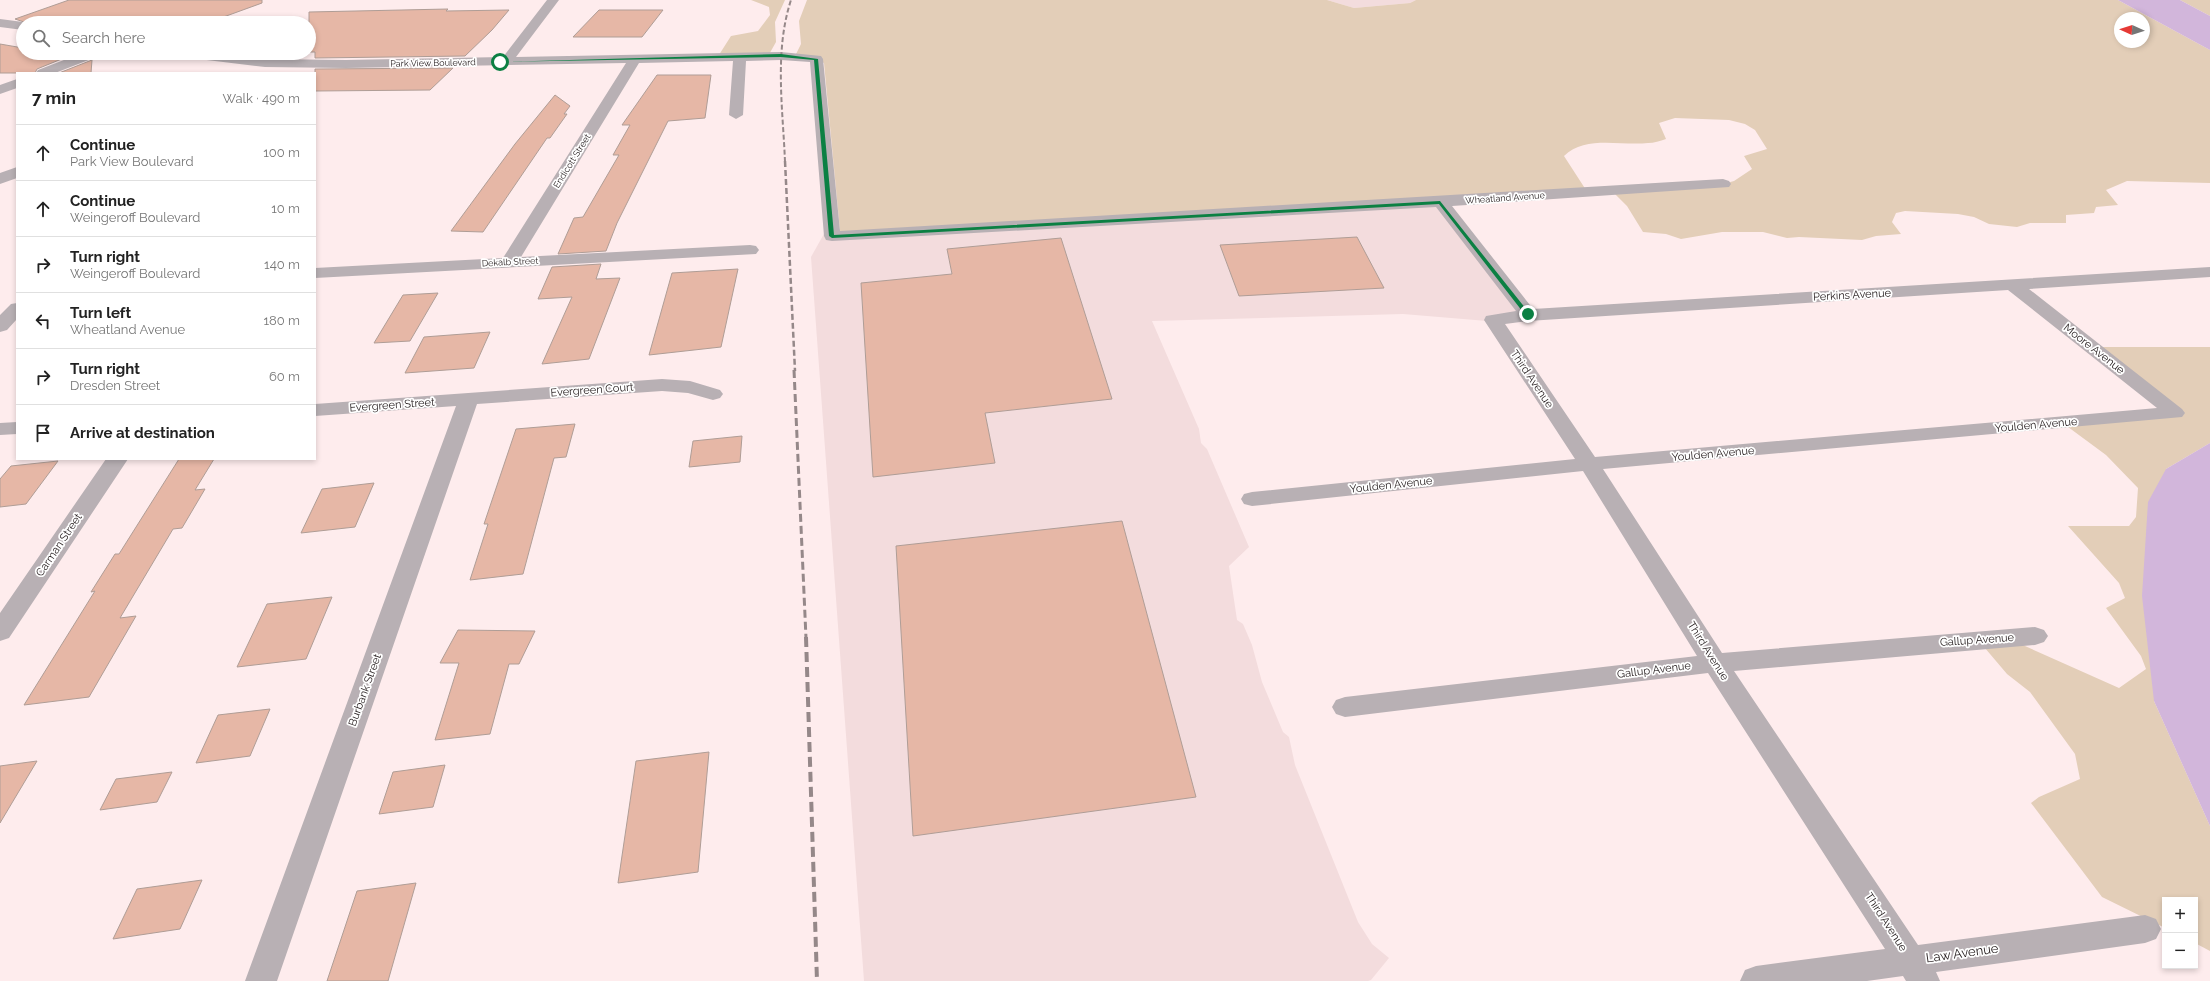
<!DOCTYPE html>
<meta charset="utf-8">
<style>
body{margin:0;font-family:Raleway,sans-serif;background:#f2f2f2;color:#222}
.controls{position:absolute;right:12px;bottom:12px;display:grid;overflow:hidden;border-radius:0px;box-shadow:0 2px 6px #0003}
.controls button{width:36px;height:36px;display:grid;place-items:center;padding:0;border:0;border-bottom:1px solid #e0e0e0;background:#fff;color:#222;font:20px sans-serif}
.compass{position:absolute;left:2114px;top:12px;width:36px;height:36px;border-radius:50%;background:#fff;box-shadow:0 2px 6px #0003;rotate:273deg}
.stop{position:absolute;width:12px;height:12px;margin:-9px;border:3px solid #0b8043;border-radius:50%;background:#fff}
.stop.end{background:#0b8043;border-color:#fff;box-shadow:0 1px 4px #0008}
.list{margin:0;padding:0;list-style:none}
h2{display:flex;justify-content:space-between;align-items:center;height:52px;margin:0;padding:0 16px;font-size:17px}
h2 small{font-size:13px;font-weight:400;color:#767676}
.list li{display:grid;grid-template-columns:26px 1fr auto;gap:12px;align-items:center;box-sizing:border-box;height:56px;padding:0 16px;border-top:1px solid #e0e0e0}
.list b{display:block;font-size:15px;white-space:nowrap}
.list p{margin:0;font-size:13px;white-space:nowrap;color:#767676}
.list em{font-size:13px;font-style:normal;color:#767676}
.icon{flex:none;width:22px;height:22px;fill:none;stroke:currentColor;stroke-width:2;stroke-linecap:round;stroke-linejoin:round}
.map{position:relative;flex:none;width:2210px;height:981px;overflow:hidden}
.search{position:absolute;background:#fff;box-shadow:0 2px 6px #0003;left:16px;top:16px;width:300px;height:44px;display:flex;align-items:center;gap:10px;box-sizing:border-box;padding:0 14px;border-radius:22px;color:#767676;font-size:15px}
.panel{position:absolute;background:#fff;box-shadow:0 2px 6px #0003;left:16px;top:72px;width:300px;height:388px;border-radius:0px}
.map>svg:first-child{display:block}
</style>
<div class="map">
<svg width="2210" height="981" viewBox="0 0 2210 981">
<rect width="100%" height="100%" fill="#feeced"/>
<path fill="#f3dcdd" d="M1327 0H1416L1410 3 1354 8Z
M1440 202 1533 311 1487 321 1403 314 1152 321 1199 429 1201 443 1207 449 1249 547 1229 566 1237 620 1243 624 1252 645 1262 682 1283 732 1289 737 1295 765 1358 922 1372 944 1389 958 1371 980 1368 981H864L811 257 825 232 840 229V231Z"/>
<path fill="#e3ceb8" fill-rule="evenodd" d="M751 0H785L775 22 776 42 767 58H717L731 36 758 31 770 15 769 7Z
M807 0H1327L1354 8 1410 3 1416 0H2118L2210 50V183L2127 181 2106 190 2118 205 2096 207 2094 213 2066 215V223H2030L2017 227 1989 224 1974 217 1958 214 1905 211 1896 213 1892 222 1901 234 1876 236 1862 240 1799 237 1787 238 1763 232H1722L1681 239 1666 234 1643 232 1627 206 1612 191 1723 184 1734 181 1752 169 1744 156 1767 149 1755 130 1745 124 1729 120 1675 118 1659 123 1666 139C1660 141 1654 143 1648 143 1620 146 1585 135 1564 156L1586 190 843 233 840 231 824 63 816 59 794 58 801 44 799 21ZM2120 18H2144V42H2120Z
M2180 0H2210V16Z
M2099 347H2210V443L2166 469 2154 701 2210 826V951L2195 943V900H2165V928L2102 897 2031 803 2039 797 2080 779 2075 754 2030 692 2007 674 1979 641 2007 638 2119 688 2146 669 2141 656 2106 608 2125 598 2119 583 2068 526H2129L2136 517 2138 488 2106 455 2064 424 2164 413Z"/>
<path fill="#d2b6db" d="M2118 0H2180L2210 16V50Z
M2210 443V826L2154 701 2142 596 2148 502 2166 469Z"/>
<path fill="#e6b7a6" stroke="#af9d96" d="M69 0H262V3L207 23H27L15 19Z
M448 9 446 11 509 10 492 30 465 56 315 58V52H309V12Z
M599 10H663L642 37H573Z
M0 44 23 48V53H51L69 56 37 69 35 73H0Z
M92 60 91 73H59Z
M453 68 430 90 315 91V69Z
M657 75H711L705 118 668 121 617 223 606 251 558 254 574 218 583 217 619 155H613L630 125H622Z
M555 95 570 106 564 114H567L550 138H547L483 232 451 231 515 144Z
M1357 237 1384 288 1239 296 1220 245Z
M1061 238 1112 399 985 413 995 463 873 477 861 283 952 274 947 249Z
M601 264 596 279 620 278 589 359 542 364 572 297 538 299 552 267Z
M738 269 721 347 649 355 672 273Z
M438 293 410 341 374 343 403 295Z
M490 332 474 368 405 373 424 337Z
M575 424 566 457 554 458 523 574 470 580 488 524H484L516 429Z
M742 436 740 462 689 467 693 441Z
M179 459H214L195 490 205 489 182 528 173 529 120 618 136 616 89 697 24 705 95 591 91 592 115 554H119Z
M58 461 26 504 0 507V479L11 466Z
M374 483 355 527 301 533 322 489Z
M1122 521 1196 797 913 836 896 546Z
M332 597 306 659 237 667 267 604Z
M458 630 535 631 519 664H509L490 734 435 740 459 663H440Z
M270 709 250 756 196 763 218 715Z
M709 752 698 872 618 883 636 761Z
M37 761 0 823V766Z
M445 765 433 807 379 814 393 772Z
M172 772 157 802 100 810 116 779Z
M202 880 180 929 113 939 137 889Z
M416 883 388 981H327L357 891Z"/>
<g fill="none" stroke-linecap="round" stroke-linejoin="round">
<path fill="#b8b0b4" fill-rule="evenodd" d="M547 0H559L516 57 781 52 821 56 823 59 840 231 1723 179 1729 181 1731 184 1729 187 1452 206 1533 309 2210 267V277L2029 289 2182 409 2185 413 2182 417 1603 469 1722 653 2035 627 2044 630 2048 636 2044 642 2035 645 1734 671 1918 945 2145 915 2156 919 2161 929 2156 939 2145 943 1936 972 1940 981H1906L1903 976 1867 981H1740L1745 970 1756 966 1885 949 1708 673 1345 717 1336 714 1332 707 1336 700 1345 697 1697 656 1583 471 1252 506 1244 504 1241 499 1244 494 1252 492 1575 459 1484 320 1486 316 1516 311 1436 207 832 241 826 240 824 236 810 62 781 60 746 61 743 115 736 119 729 115 733 61 639 63 521 257 750 245 756 246 759 250 756 254 315 278V268L503 258 626 63 346 68 265 67 182 57 176 53H214L265 59 346 60 503 57ZM2008 290 2157 408 1595 457 1505 324 1528 321Z
M0 19 23 22 26 23H23V30L0 27Z
M82 53H100L99 56 55 73H36L38 70Z
M17 79V88L0 94V85Z
M17 167V178L0 184V173Z
M17 303V319L7 330 0 332V315L11 304Z
M662 379 690 381 720 390 723 394 720 398 713 400 688 393 662 391 477 404 277 981H245L456 406 315 416V404Z
M17 422V434L0 435V423Z
M106 459H128L9 638 0 641V613Z"/>
<path stroke="#958889" stroke-width="2" stroke-dasharray="5 2.5" stroke-linecap="butt" d="M785 162C783 109 774 52 791 0"/>
<path stroke="#958889" stroke-width="2.5" stroke-dasharray="6 3" stroke-linecap="butt" d="M785 161 795 371"/>
<path stroke="#958889" stroke-width="3" stroke-dasharray="8 4" stroke-linecap="butt" d="M794 370 806 638"/>
<path stroke="#958889" stroke-width="4" stroke-dasharray="10 5" stroke-linecap="butt" d="M806 637 817 981"/>
</g>
<path fill="#0b8043" d="M781 54 818 59 834 235 1440 201 1530 314 1526 316 1439 204 832 238 829 236 814 60 781 57 498 62Z"/>
<g text-anchor="middle" dominant-baseline="central" stroke-width="3.5" stroke-linejoin="round" paint-order="stroke">
<g font-size="9" fill="#221a1b" stroke="#fff">
<text transform="translate(433 63) rotate(-1)">Park View Boulevard</text>
<text transform="translate(572 161) rotate(-58)">Endicott Street</text>
<text transform="translate(1505 198) rotate(-4)">Wheatland Avenue</text>
<text transform="translate(510 262) rotate(-3)">Dekalb Street</text>
</g>
<g font-size="11" fill="#221a1b" stroke="#fff">
<text transform="translate(1852 295) rotate(-3)">Perkins Avenue</text>
<text transform="translate(2094 349) rotate(38)">Moore Avenue</text>
<text transform="translate(1532 379) rotate(56)">Third Avenue</text>
<text transform="translate(592 390) rotate(-4)">Evergreen Court</text>
<text transform="translate(392 405) rotate(-4)">Evergreen Street</text>
<text transform="translate(2036 425) rotate(-5)">Youlden Avenue</text>
<text transform="translate(1713 454) rotate(-5)">Youlden Avenue</text>
<text transform="translate(1391 485) rotate(-6)">Youlden Avenue</text>
<text transform="translate(59 545) rotate(-56)">Carman Street</text>
<text transform="translate(1977 640) rotate(-4)">Gallup Avenue</text>
<text transform="translate(1708 651) rotate(58)">Third Avenue</text>
<text transform="translate(1654 670) rotate(-7)">Gallup Avenue</text>
<text transform="translate(365 690) rotate(-70)">Burbank Street</text>
<text transform="translate(1886 922) rotate(57)">Third Avenue</text>
</g>
<g font-size="13" fill="#221a1b" stroke="#fff">
<text transform="translate(1962 953) rotate(-8)">Law Avenue</text>
</g>
</g>
</svg>
<div class="controls">
<button>+</button>
<button>−</button>
</div>
<svg class="compass" viewBox="-18 -18 36 36"><path d="M0-13l5 13h-10z" fill="#e53935"/><path d="M0 13l5-13h-10z" fill="#767676"/></svg>
<div class="stop" style="left:500px;top:62px"></div>
<div class="stop end" style="left:1528px;top:314px"></div>
<div class="search"><svg class="icon" aria-label="search" viewBox="0 0 24 24"><circle cx="10" cy="10" r="6"/><path d="M15 15l6 6"/></svg>Search here</div>
<section class="panel">
<h2>7 min<small>Walk · 490 m</small></h2>
<ul class="list">
<li><svg class="icon" aria-label="ahead" viewBox="0 0 24 24"><path d="M12 20V5M6 11l6-6 6 6"/></svg><div><b>Continue</b><p>Park View Boulevard</p></div><em>100 m</em></li>
<li><svg class="icon" aria-label="ahead" viewBox="0 0 24 24"><path d="M12 20V5M6 11l6-6 6 6"/></svg><div><b>Continue</b><p>Weingeroff Boulevard</p></div><em>10 m</em></li>
<li><svg class="icon" aria-label="right" viewBox="0 0 24 24"><path d="M7 20v-9h11M14 6l5 5-5 5"/></svg><div><b>Turn right</b><p>Weingeroff Boulevard</p></div><em>140 m</em></li>
<li><svg class="icon" aria-label="left" viewBox="0 0 24 24"><path d="M17 20v-9H6M10 6l-5 5 5 5"/></svg><div><b>Turn left</b><p>Wheatland Avenue</p></div><em>180 m</em></li>
<li><svg class="icon" aria-label="right" viewBox="0 0 24 24"><path d="M7 20v-9h11M14 6l5 5-5 5"/></svg><div><b>Turn right</b><p>Dresden Street</p></div><em>60 m</em></li>
<li><svg class="icon" aria-label="arrive" viewBox="0 0 24 24"><path d="M6 21V4h12l-3 4 3 4H6"/></svg><div><b>Arrive at destination</b></div></li>
</ul>
</section>
</div>
